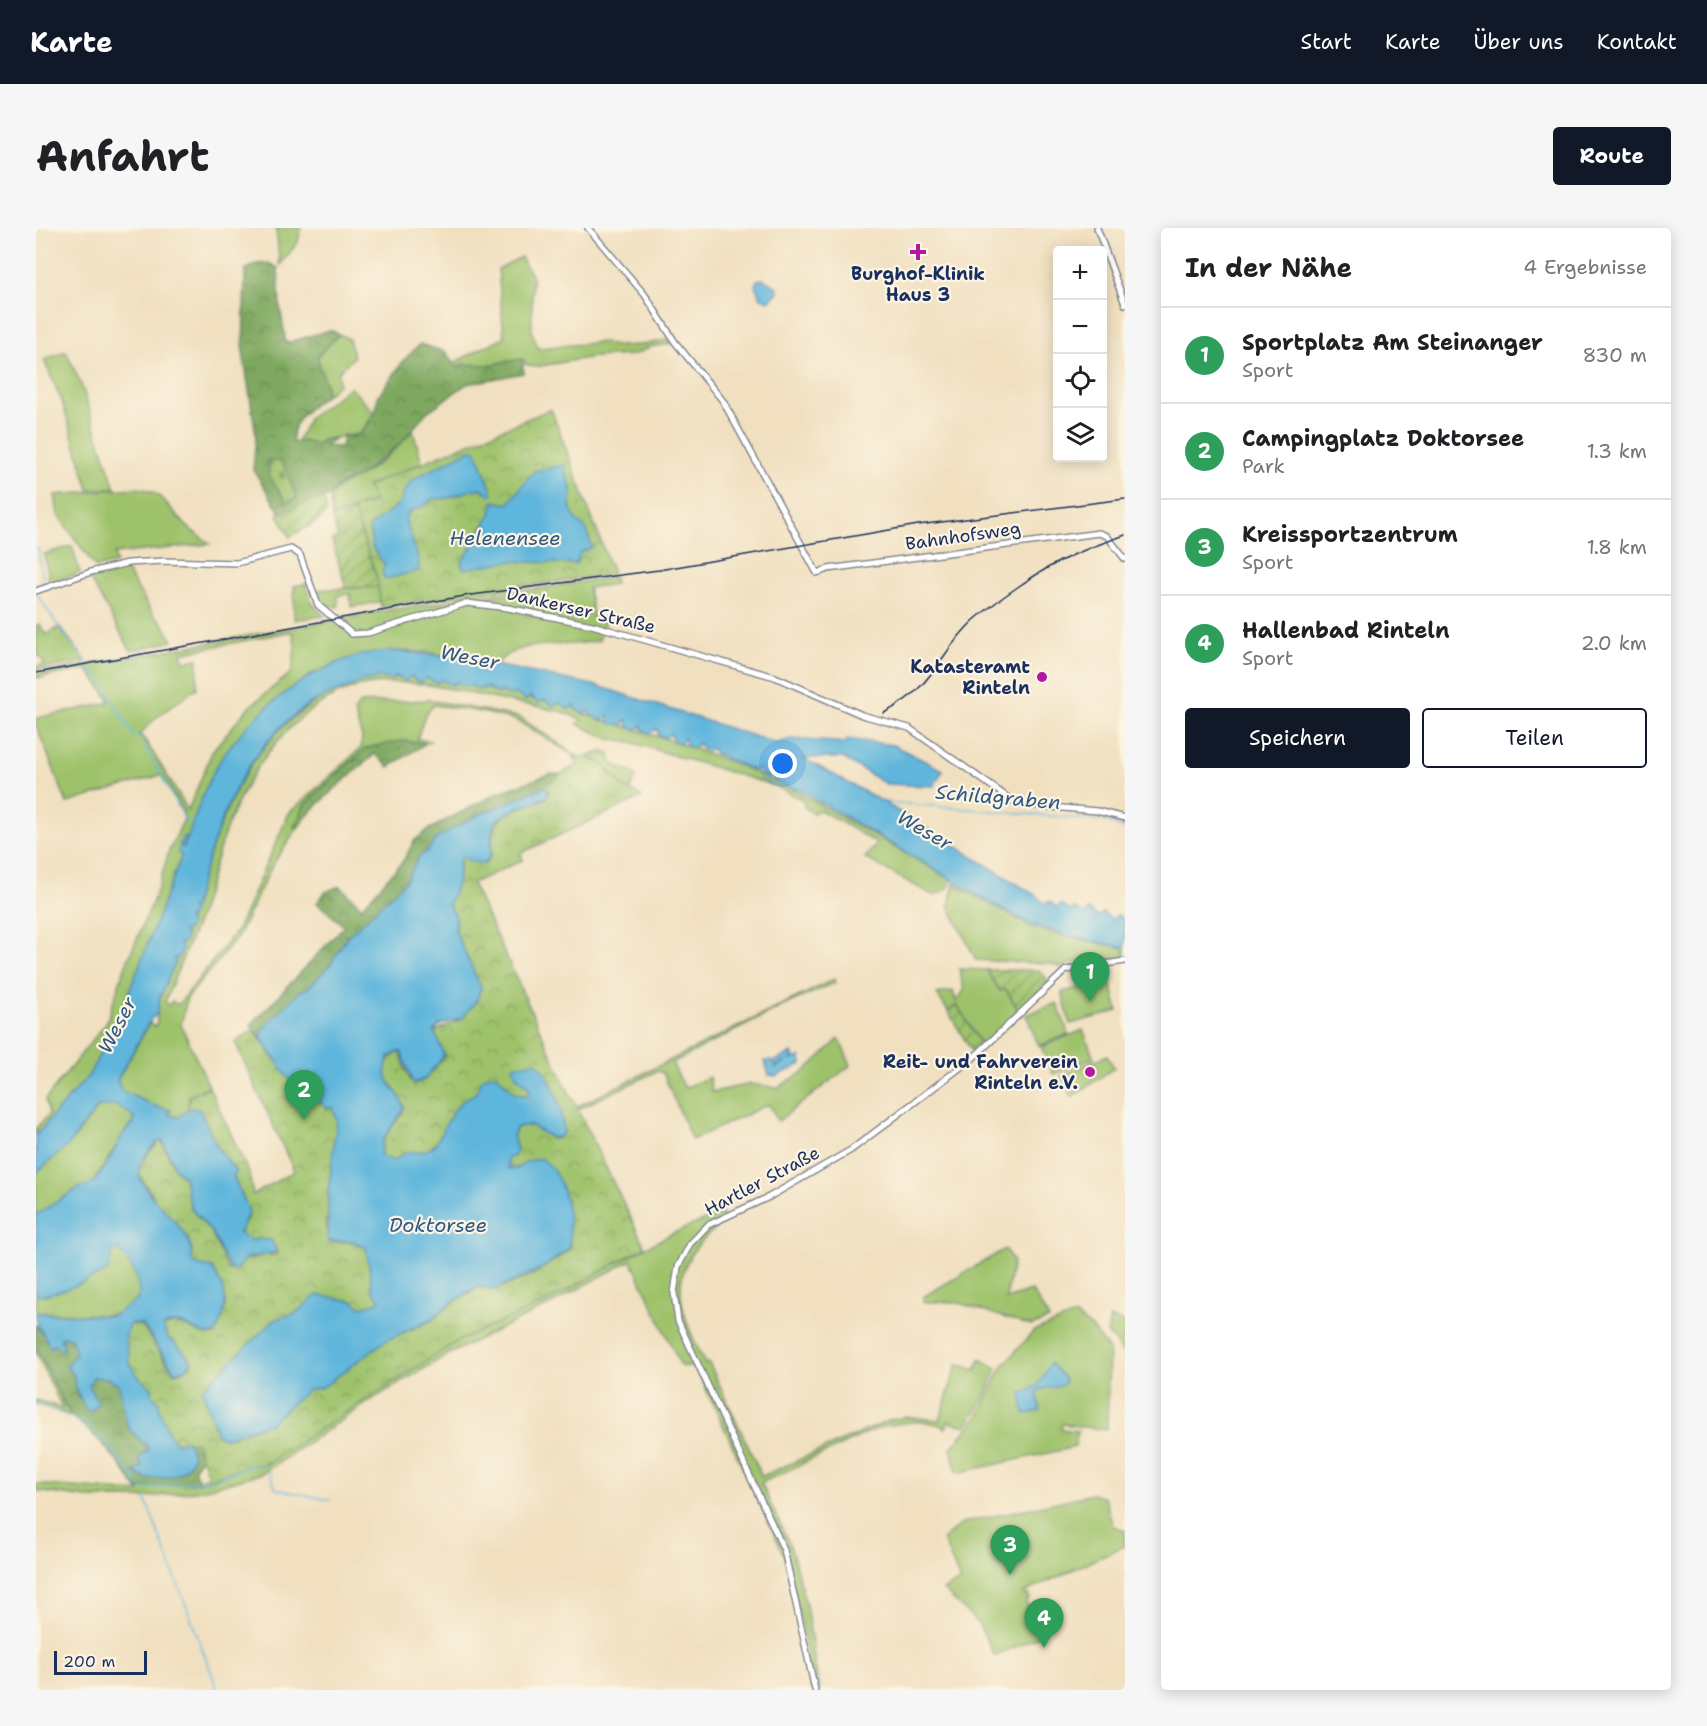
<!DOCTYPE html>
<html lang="de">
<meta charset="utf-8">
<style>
body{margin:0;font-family:"Shantell Sans",sans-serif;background:#f6f6f6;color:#202124}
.controls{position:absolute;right:18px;top:18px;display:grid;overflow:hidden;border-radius:6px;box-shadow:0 3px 15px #0003}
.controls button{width:54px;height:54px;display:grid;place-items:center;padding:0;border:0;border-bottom:2px solid #e0e0e0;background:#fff;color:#202124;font:30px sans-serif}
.scale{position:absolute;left:18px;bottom:15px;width:93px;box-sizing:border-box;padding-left:6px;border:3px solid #1b2f5e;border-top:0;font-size:16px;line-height:21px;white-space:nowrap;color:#1b2f5e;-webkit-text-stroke:4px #fcf5e5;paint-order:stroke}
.you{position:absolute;left:747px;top:536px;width:21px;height:21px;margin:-15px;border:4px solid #fff;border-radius:50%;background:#1a73e8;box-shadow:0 0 0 9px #1a73e833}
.badge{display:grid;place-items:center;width:39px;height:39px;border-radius:50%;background:#111827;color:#fff;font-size:20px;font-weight:700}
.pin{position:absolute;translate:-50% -50px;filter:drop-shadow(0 2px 3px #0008)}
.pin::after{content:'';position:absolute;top:32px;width:21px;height:18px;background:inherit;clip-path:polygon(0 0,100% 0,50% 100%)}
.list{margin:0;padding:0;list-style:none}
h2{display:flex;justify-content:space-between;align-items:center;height:78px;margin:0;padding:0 24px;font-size:26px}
h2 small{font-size:20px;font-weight:400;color:#757577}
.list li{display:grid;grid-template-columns:39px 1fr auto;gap:18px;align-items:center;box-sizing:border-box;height:96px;padding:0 24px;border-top:2px solid #e0e0e0}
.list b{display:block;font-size:22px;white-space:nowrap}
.list p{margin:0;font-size:20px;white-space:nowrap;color:#757577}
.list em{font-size:20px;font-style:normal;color:#757577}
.actions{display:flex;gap:12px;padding:18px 24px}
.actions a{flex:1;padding:14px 0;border:2px solid #111827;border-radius:6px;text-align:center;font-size:21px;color:#111827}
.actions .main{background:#111827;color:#fff}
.icon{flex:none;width:33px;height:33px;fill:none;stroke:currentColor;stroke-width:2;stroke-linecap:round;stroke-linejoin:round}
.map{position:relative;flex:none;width:1089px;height:1462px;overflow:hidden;border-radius:6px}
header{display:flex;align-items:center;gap:36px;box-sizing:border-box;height:84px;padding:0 30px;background:#111827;color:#fff}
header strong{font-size:28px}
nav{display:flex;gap:33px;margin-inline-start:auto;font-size:21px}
.intro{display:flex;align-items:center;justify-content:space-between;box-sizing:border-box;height:144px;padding:0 36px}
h1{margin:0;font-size:42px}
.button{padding:15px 27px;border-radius:6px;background:#111827;color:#fff;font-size:21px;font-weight:700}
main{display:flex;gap:36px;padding:0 36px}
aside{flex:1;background:#fff;border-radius:6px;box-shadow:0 3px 15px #0003}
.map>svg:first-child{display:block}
</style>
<header>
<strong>Karte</strong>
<nav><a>Start</a><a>Karte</a><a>Über uns</a><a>Kontakt</a></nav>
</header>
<div class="intro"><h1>Anfahrt</h1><a class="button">Route</a></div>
<main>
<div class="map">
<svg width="1089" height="1462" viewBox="0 0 1089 1462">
<defs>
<pattern id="forest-crowns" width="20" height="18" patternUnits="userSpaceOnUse" patternTransform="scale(1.5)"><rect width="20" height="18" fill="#7ea85f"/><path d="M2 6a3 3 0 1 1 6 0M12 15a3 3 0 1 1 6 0" fill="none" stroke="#668952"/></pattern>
<pattern id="cemetery-stones" width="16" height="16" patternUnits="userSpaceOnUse" patternTransform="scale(1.5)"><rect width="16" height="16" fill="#9ec26b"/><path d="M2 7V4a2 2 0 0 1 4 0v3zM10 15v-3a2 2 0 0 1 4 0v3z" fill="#809e5b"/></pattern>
<pattern id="park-crowns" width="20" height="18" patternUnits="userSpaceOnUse" patternTransform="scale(1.5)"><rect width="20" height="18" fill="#9ec26b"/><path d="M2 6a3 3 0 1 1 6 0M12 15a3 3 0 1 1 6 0" fill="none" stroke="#809e5b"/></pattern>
<pattern id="garden-furrows" width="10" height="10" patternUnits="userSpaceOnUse" patternTransform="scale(1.5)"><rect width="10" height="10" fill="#9ec26b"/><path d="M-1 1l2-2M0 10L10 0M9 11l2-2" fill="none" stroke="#809e5b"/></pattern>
</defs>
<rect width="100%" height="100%" fill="#fcf5e5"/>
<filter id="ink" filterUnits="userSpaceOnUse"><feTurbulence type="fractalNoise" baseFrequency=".0167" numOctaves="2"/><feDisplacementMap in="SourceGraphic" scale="12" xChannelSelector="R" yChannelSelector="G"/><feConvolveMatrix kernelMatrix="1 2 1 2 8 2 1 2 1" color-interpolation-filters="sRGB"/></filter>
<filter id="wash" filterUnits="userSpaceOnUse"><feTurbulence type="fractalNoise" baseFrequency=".008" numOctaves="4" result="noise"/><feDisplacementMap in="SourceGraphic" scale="24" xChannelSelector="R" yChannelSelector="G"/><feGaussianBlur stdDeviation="1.35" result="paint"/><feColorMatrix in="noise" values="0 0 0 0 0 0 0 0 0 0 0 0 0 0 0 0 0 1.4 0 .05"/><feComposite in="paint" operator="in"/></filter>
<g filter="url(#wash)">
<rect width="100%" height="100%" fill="#f1e0c0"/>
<path fill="#9ec26b" stroke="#5c7864" stroke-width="1.5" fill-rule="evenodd" d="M240 0H265L262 14 244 37Z
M485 29 496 49V104L502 120 568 114C578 122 620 116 633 110L635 116 614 119 597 127 557 129 499 139 489 136 488 132C474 131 462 136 449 137 438 138 431 137 420 140L417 135 468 109 462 41Z
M303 106 313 111 318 129 302 144 303 156 290 167V158L281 129Z
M30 123 46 159 79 260 53 262 26 174 8 132Z
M314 159 339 185 324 206 286 212 281 217 261 214 273 190Z
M377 202 386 235 332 258 338 273 296 290 294 268C303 256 309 256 321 249 339 241 364 217 377 202Z
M98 260C126 260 133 282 151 298 158 305 167 310 174 316L78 326 80 335 60 340 22 287 19 267Z
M36 318 44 345 14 355 8 326Z
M88 338 117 386 126 394 137 413 95 423 52 348Z
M578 349 579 356 552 360 558 392 570 393 563 412C526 423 490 406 459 437L391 424 356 423 321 428 276 446 234 476 194 518 148 620 146 619 149 611 143 615 146 627 85 785 53 847 0 907V900L13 886 9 872 70 795 89 739 122 661 133 623 148 591 147 583 125 547 31 575 0 497V490L72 475 73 471 51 441 0 450V446L341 384ZM252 404 257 405 259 419 256 444 213 479 177 522 152 582 108 510 103 507 122 488 161 460 162 431 148 434 145 425Z
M270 356 276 375 288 388 258 392V358Z
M342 359 345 374 315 379 314 366 302 367V379L284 376 277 362Z
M3 396 10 407 24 399 50 433 0 442V438L9 436 0 423V398Z
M376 447 390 449 401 455 405 451 418 456 420 454 435 457 442 462C455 458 462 463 472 468L479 465 495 468V471L524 474 532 481 539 478 540 482 549 486 637 513 695 534 759 562 916 652 912 660 898 668 829 630 839 618V614L784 582 777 585 769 580 767 572 739 558 591 513 573 511 541 496 546 492 525 483C516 483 508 479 499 478 448 472 398 451 346 455 272 460 219 530 193 594 180 625 174 658 163 689 152 718 140 746 129 774L133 777 136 773 142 777 201 702 253 585 325 520 326 509 318 484 324 475 393 472 483 489 540 527 539 531 536 526 480 492 445 484 398 477 389 487 381 511 394 513 390 515 366 513 315 533 292 555 258 598 261 601 237 636 201 710 151 770 145 797 173 858 153 868V880L143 889 133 887V882L118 878 86 863 81 852 114 795 119 798 121 795V779L138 730 143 729V715L150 708 147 703 153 695 151 691H154L155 680 158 679C161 663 166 650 171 635 195 558 233 488 313 457 330 450 353 443 369 453Z
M570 523 574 526 575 534C583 540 594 541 600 548L594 561 588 560 572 541 552 527Z
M918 656 996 699 1027 708 1089 720V730L1037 735 1025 740 1016 736 940 732 913 678Z
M923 741 951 742 964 763 970 761 983 783 946 818 921 777 912 783 901 766 917 763 920 773 928 763Z
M798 751 799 755 755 774 636 835 649 860 673 849 676 864 715 856 741 860 769 843 803 811 815 837 742 893 733 876 656 912 627 845 621 843 543 881 542 878Z
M1074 752 1082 783 1034 796 1026 764Z
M1021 775 1033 806 1003 818 990 787Z
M1047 802 1058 830 1017 846 1005 819Z
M1071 827 1078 840 1036 869 1025 848Z
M78 876 94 885 98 894 90 902 57 955 44 960 0 987V945L41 907 62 879Z
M686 985 689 993C627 1038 640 1076 669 1136L673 1135 726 1248 854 1192 869 1189 904 1192 921 1136 940 1142 944 1131 961 1140 949 1169 930 1198 912 1194 910 1200C890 1189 862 1195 840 1201L725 1255 755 1320 770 1377 783 1462H776L766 1398 748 1327 661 1142 659 1139 645 1138 595 1032 515 1076 413 1126 342 1168 227 1245 165 1262 107 1270H52L0 1263V1256L102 1264 104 1263 101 1261 163 1254 333 1167 421 1113 508 1074 635 1006Z
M80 1021C93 1026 105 1054 103 1068 87 1101 28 1081 0 1085V1068L36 1059 72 1043 76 1025Z
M969 1021 977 1033 970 1071 996 1063 1013 1091 995 1098 920 1074H887V1069Z
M1039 1087 1056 1100 1073 1122 1071 1202 1026 1196 1025 1201 1042 1203 1039 1219 921 1245 915 1220 942 1188 966 1139 998 1103Z
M0 1119 29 1178 34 1184 33 1187 0 1176V1172L26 1180 0 1125Z
M1056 1266 1069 1270 1077 1298 1089 1302 1088 1318 987 1365 988 1368 992 1366 994 1370 990 1373 1007 1406 959 1428 942 1395 907 1362 924 1353 907 1311 927 1295Z"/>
<path fill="url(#forest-crowns)" stroke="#4c6c5e" stroke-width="1.5" d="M232 35 242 40 244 78 250 115 294 102 303 106 281 129 290 158V167C275 178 253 193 257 215L268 213 281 217 286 212 300 210 289 218 305 219 307 207 314 209 324 206 339 185 342 168 368 132 384 116 410 124 420 140 425 136 452 137 486 131 488 145 431 156 390 185 366 214 322 249 302 257 294 268 245 286 217 241 220 207 207 124 209 42 220 36Z
M366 513 390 515 353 539 339 526C313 549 280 574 261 601L258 599 270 574 330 520Z
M514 546H525L508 559 440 588 401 610 391 623 383 629 369 655 310 710 294 737 273 759 262 765 225 807 226 811 215 797 308 698 281 675 289 664 304 658 326 679 367 633 378 613 392 602 461 565Z
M0 1097 14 1114 15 1120 18 1116 25 1117 23 1114 27 1108 36 1111 40 1126 31 1139 38 1148 41 1165 55 1183 62 1175 53 1157 54 1151 65 1148 83 1155C93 1183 86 1198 111 1218L112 1223 105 1227 103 1232 107 1239 98 1243 110 1251 136 1248 150 1241 153 1214 160 1213 166 1229 158 1240 163 1254 101 1261C81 1231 62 1207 33 1187L34 1184 29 1178 0 1119Z"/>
<path fill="url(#cemetery-stones)" stroke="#5c7864" stroke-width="1.5" d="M231 232 246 234 261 270 250 274 234 249Z"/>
<path fill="url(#park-crowns)" stroke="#5c7864" stroke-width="1.5" d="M515 181 577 346 345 379 341 351 317 281 338 273 331 258Z
M540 528C570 531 566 538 586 558 592 563 601 564 606 569L485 625 487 632 436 655 531 860 609 1019 508 1075 420 1114 228 1237H214L162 1255 161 1252 172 1248 160 1214 139 1216 134 1210 115 1167 116 1161C98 1151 78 1117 94 1096L106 1098 134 1140 138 1145C145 1144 153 1141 156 1134L131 1111 127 1099C150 1088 158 1110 179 1107L189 1078 168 1039 160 1038 154 1033 156 1023 127 985 102 945 113 924 125 912 139 941 148 950 155 981 175 1004 192 1041 200 1043 210 1031 224 1029 228 1026 240 1027 238 1021 215 1014 203 1005 213 987 196 949 200 945 182 921 180 915 152 881 153 868 173 859 213 945 217 967 258 943 199 814 217 802 259 858 271 863 291 880H297L301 892 294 986 290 994 292 1014H316L330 1019 337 1064 344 1072 342 1075 325 1080 260 1086 166 1161 181 1207 188 1210 234 1195 272 1162 287 1159 349 1112 395 1093 415 1076 442 1059C474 1065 509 1040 534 1021L533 991 526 960 488 937 476 941 470 936 472 929H477L481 922 477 909 481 899 494 897 516 911 523 910 528 904 520 866 508 842 493 869 443 862 393 923 359 934 345 929C344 902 360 901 368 880 364 861 340 854 354 829L365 824C365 831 373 850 377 856L389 852C395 842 404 837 409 827L398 804 426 791 440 773 445 760 420 705V688L412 676C422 660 422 647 425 629L428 628 433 633 449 636C462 625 451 610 460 596 468 583 497 576 511 570L513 563 508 559 525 546 542 537Z
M1074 1090 1089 1095V1127L1071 1105Z"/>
<path fill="url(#garden-furrows)" stroke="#5c7864" stroke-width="1.5" d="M285 269C305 290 264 300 254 309L242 287Z
M317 281 341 351 342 359 310 360 296 312 302 309 296 290Z
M951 742H1003L1013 753 983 783 970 761 964 763Z
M921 777 946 818 937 826 912 783Z"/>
<path fill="#5fb6dc" stroke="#3d729d" stroke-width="1.5" d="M727 51 741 59 742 64 733 73 725 70 719 58 721 52Z
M434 222H440L457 266 454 268 446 260C428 261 415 274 397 270 387 282 380 278 370 287V294L383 333 382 343 349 351 346 344 349 337 337 321 333 299 363 276 369 261 377 251Z
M528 237 536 263 534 279 541 293 550 301 556 319 544 325 540 336 474 333 428 341 425 336 455 286 458 273 472 276 498 243Z
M356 423 421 429 562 458 739 515 756 511 811 515V511L857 517 907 542 898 558 850 556 807 530H767L849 575 1001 668 1007 675 1014 673 1021 680 1025 676 1034 683 1039 680 1048 686 1053 682 1062 689 1067 685 1076 691 1081 687 1089 692V720L1027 706 997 697 972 685 763 561C755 562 739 555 737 548H728L723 541 719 543 678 525 677 521 668 522 662 515 658 520 651 518 648 510 644 515 637 513 635 506 630 509 623 508 621 501 613 505 606 501V497L602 501 593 500 591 492 587 497 573 495V487L567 493 554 487 553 482 549 486 540 482 539 478 532 481 524 475 517 478 509 472 502 475 494 468 490 473 479 465 472 468 465 462 462 466 450 459 442 462 435 457 431 459 420 454 417 457 405 452 401 455 390 450 387 454 379 452 376 448 369 453 360 448 355 452 344 449 334 453 329 451C320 459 292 465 278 473 220 509 190 571 171 635 166 650 161 663 158 679L154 680 158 684 151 691 154 696 151 703H147L150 707 148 715H143L146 720 143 729 138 731 140 733 124 769 121 786 115 791 81 852 86 863 119 878 135 882 133 887 143 889 153 880 163 881 182 920 200 944 197 948 213 983 203 1005 216 1013 220 1011 235 1012 241 1024 210 1030 201 1041 195 1042 175 1003 155 980 148 949 139 940 128 915 126 912C116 916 108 929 103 938 98 969 164 999 155 1032L161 1037 176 1040C192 1063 194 1079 179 1106 158 1109 151 1087 127 1098L132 1110C140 1115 148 1124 156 1133L149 1141 139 1144 107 1097 95 1095C87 1105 90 1118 93 1128L92 1131C99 1145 104 1153 117 1160L115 1165 123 1174C122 1182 134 1210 140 1215L151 1212 157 1227C152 1249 128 1250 110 1251L98 1243 107 1239 103 1229 112 1223 111 1218 92 1200 83 1156 72 1150 57 1149 53 1157 62 1175 55 1183H51L39 1160 38 1148 31 1138 40 1125 36 1111 27 1108 24 1113H27L28 1122 24 1121 18 1116 15 1121C12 1109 0 1102 0 1085L77 1088 102 1071C106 1055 94 1032 82 1021L76 1025 72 1043C51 1053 23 1066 0 1068V987L44 959 57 955 71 936 87 906 98 894V889L81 877 62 879 32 917 0 945V907L53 847 85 785 146 627 142 625 146 609H150L146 619 148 620C160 586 172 545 195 517 227 477 271 443 320 428 331 425 345 424 356 423Z
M508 559 512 562 511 569C497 575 468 582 459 595 451 609 461 624 448 636L433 633 428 628 425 629C420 650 424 656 412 676L419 687 420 705 445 760 440 773 426 790 404 797 398 803 408 826C403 837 395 841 389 851L377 855 365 823 354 828C340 853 364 860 368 879 360 899 343 905 345 928L358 933 370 924C383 923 388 926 399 917 406 905 413 887 423 876 433 865 441 872 444 853L453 847 460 846 478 865 492 868 494 861 480 848 477 838 500 834C519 852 525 879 528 904L523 909 516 910 494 897 481 899 477 908 481 922 477 929 472 930V940L481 941 490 934 505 930C531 949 535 991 533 1020L508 1039 459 1062 442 1058 415 1075 394 1092 349 1113 287 1159 272 1162 234 1195 188 1210 181 1206 166 1161 238 1092 260 1085 281 1067 317 1073 325 1079 342 1074 344 1071 337 1064 330 1019 316 1013H292V965L301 892 297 879 291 880 251 849 226 811V802L262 765 273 759 294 737 310 710 369 654 383 629 391 623 401 610 440 588Z
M756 825 758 829 754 832 765 829 766 836 741 848 733 847 729 833 735 832 740 840 752 833 741 838 739 833Z
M1014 1135 1029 1151V1156L1006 1161 1001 1165 1004 1183 988 1186 985 1165C1004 1161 1006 1151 1014 1135Z"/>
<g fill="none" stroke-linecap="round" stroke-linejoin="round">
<path stroke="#5fb6dc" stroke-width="1.5" d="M0 320H1
M0 359 8 356 2 321
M1 366 28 407 50 432
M52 437 66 455 98 508 104 509 151 595 156 596
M850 574 1071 593 1089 601
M0 1175 47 1194 69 1213 106 1261 174 1252
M233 1244 240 1261 294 1272
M179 1251 215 1237 229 1238
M109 1270 182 1462
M781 1451 784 1462"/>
</g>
</g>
<g filter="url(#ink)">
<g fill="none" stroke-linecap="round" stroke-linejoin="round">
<defs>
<path id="secondary" d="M552 0 609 67 639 114 687 173 781 345 792 341 1063 305 1071 308 1089 331
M1061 0 1089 76
M0 363 55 344 92 335 127 333 201 335 255 321 264 327 282 377 316 406 332 405 431 375 472 380 556 397 739 449 826 487 873 500 981 576 1061 583 1089 590
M779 1462 748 1322 642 1093 638 1065 642 1039 654 1016 672 997 733 969 815 922 937 830 1030 742 1089 733"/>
</defs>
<use href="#secondary" stroke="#86888f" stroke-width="8"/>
<use href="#secondary" stroke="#fff" stroke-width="5"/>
<path stroke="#1b2f5e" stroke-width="1.5" d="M0 445 428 368 623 342 882 297 1089 271
M848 485C898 460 902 426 937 393 960 373 1005 341 1033 329 1051 320 1070 314 1089 307"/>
</g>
</g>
<g fill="#b5179e" stroke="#fcf5e5" stroke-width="2">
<path d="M879 15h6v6h6v6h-6v6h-6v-6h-6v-6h6z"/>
<circle cx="1006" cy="449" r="6"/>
<circle cx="1054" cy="844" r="6"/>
</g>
<g text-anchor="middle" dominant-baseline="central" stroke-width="4.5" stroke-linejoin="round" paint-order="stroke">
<g font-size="18" font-weight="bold" fill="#1b2f5e" stroke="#fcf5e5" text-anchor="end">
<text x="882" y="46" text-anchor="middle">Burghof-Klinik<tspan x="882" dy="21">Haus 3</tspan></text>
<text x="994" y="439">Katasteramt<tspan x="994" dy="21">Rinteln</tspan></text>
<text x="1042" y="834">Reit- und Fahrverein<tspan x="1042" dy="21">Rinteln e.V.</tspan></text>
</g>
<g font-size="18" fill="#1b2f5e" stroke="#fcf5e5">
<text transform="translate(927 308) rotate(-8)">Bahnhofsweg</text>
<text transform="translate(545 382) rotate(13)">Dankerser Straße</text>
<text transform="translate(726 953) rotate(-28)">Hartler Straße</text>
</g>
<g font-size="20" font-style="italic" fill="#2f5884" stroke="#fcf5e5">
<text x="469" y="310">Helenensee</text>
<text transform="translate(434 429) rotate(11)">Weser</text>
<text transform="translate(962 569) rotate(5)">Schildgraben</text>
<text transform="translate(889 602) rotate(30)">Weser</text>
<text transform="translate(81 797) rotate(-63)">Weser</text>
<text x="402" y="997">Doktorsee</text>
</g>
</g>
</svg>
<div class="controls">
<button>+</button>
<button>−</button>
<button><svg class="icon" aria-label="locate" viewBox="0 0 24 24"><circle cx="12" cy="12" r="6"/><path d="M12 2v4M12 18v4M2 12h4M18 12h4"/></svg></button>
<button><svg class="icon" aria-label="layers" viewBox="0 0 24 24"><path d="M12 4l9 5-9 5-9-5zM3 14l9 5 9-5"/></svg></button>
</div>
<div class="scale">200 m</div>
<div class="you"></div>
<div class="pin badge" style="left:1054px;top:774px;background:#2e9e5b">1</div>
<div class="pin badge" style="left:268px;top:892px;background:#2e9e5b">2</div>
<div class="pin badge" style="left:974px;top:1347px;background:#2e9e5b">3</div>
<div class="pin badge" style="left:1008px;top:1420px;background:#2e9e5b">4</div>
</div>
<aside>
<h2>In der Nähe<small>4 Ergebnisse</small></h2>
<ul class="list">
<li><span class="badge" style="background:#2e9e5b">1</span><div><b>Sportplatz Am Steinanger</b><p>Sport</p></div><em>830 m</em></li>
<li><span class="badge" style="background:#2e9e5b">2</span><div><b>Campingplatz Doktorsee</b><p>Park</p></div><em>1.3 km</em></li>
<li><span class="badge" style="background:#2e9e5b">3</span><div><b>Kreissportzentrum</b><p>Sport</p></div><em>1.8 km</em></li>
<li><span class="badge" style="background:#2e9e5b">4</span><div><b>Hallenbad Rinteln</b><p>Sport</p></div><em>2.0 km</em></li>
</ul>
<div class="actions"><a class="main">Speichern</a><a>Teilen</a></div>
</aside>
</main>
